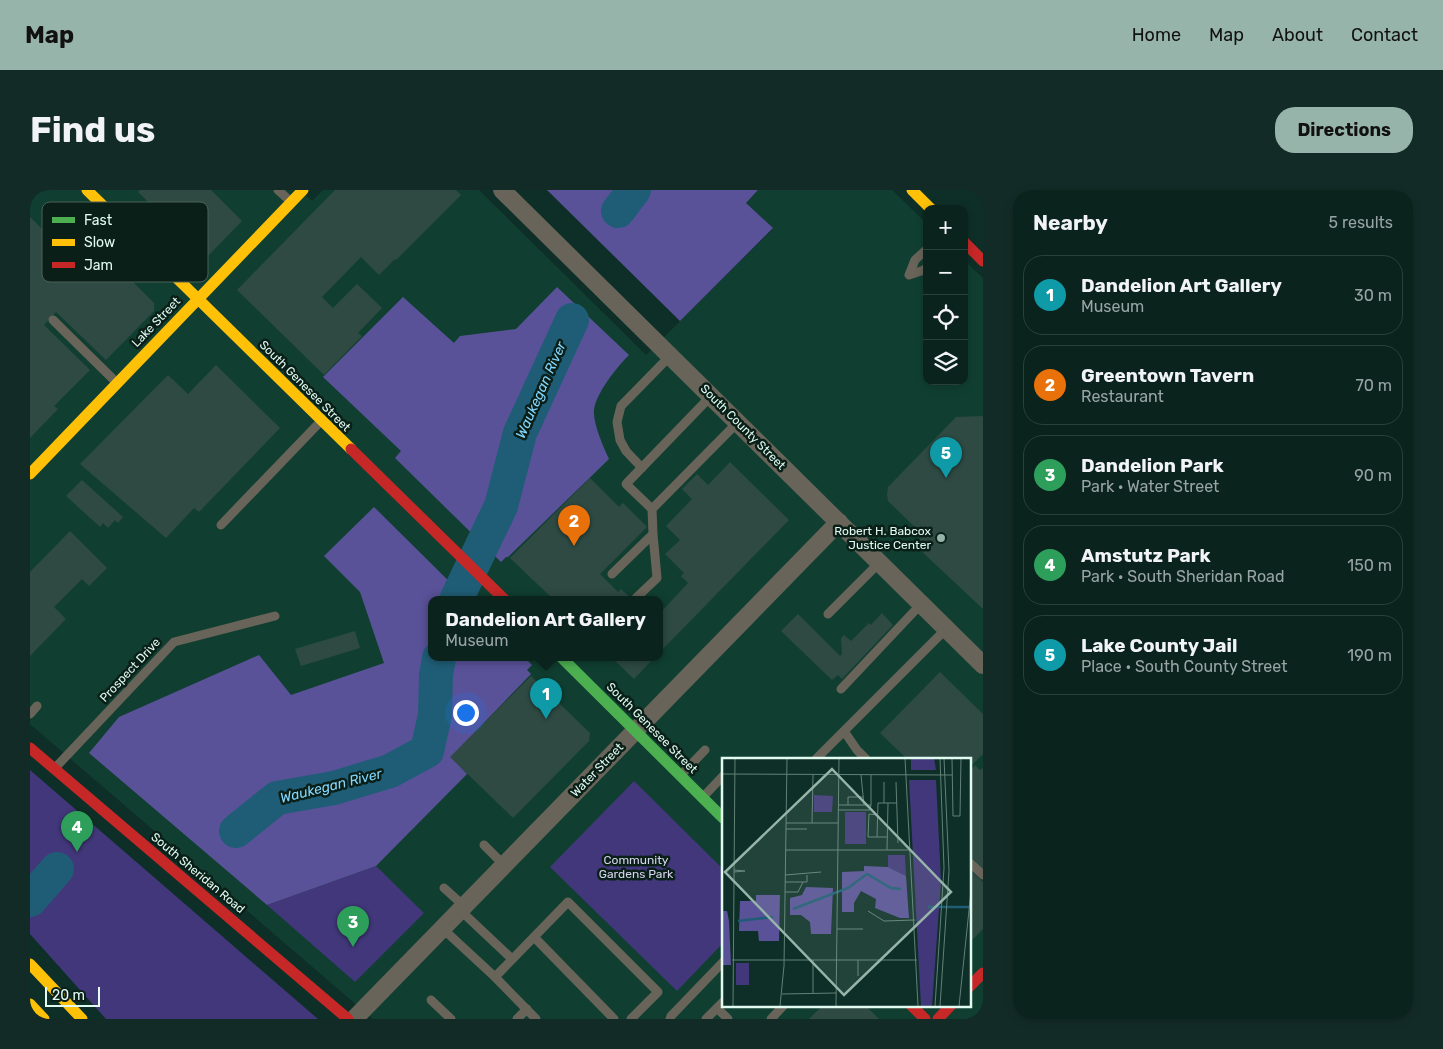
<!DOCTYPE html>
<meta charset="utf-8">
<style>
body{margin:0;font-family:Rubik,sans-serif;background:#132b26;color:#f1f3f6}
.controls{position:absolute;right:15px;top:15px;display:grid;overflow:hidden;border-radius:10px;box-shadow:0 2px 8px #0003}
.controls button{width:45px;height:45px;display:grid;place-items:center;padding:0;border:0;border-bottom:1px solid #2a403b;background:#0a231d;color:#f1f3f6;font:25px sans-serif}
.scale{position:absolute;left:15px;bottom:12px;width:55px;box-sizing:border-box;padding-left:5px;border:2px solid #e1fbf1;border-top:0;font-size:14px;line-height:18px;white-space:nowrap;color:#e1fbf1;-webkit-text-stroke:4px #091f18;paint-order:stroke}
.you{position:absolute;left:435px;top:522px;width:18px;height:18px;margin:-12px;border:4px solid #fff;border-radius:50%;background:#1a73e8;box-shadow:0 0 0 8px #1a73e833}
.badge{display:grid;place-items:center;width:32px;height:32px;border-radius:50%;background:#97b4aa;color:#fff;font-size:16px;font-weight:700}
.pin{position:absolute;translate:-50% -41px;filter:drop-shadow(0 1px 2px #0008)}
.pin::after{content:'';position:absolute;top:26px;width:18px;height:15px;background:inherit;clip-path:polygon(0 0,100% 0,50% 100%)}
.popup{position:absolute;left:398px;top:406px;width:235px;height:65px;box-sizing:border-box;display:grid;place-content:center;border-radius:10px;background:#0a231d;filter:drop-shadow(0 1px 4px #0005);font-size:16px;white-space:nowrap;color:#99a4a4}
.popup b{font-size:19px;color:#f1f3f6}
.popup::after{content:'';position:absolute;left:50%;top:100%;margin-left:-10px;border:10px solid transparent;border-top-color:#0a231d}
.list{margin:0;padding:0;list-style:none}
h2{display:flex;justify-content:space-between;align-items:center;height:65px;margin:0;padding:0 20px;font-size:21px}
h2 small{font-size:16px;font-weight:400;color:#99a4a4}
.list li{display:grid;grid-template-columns:32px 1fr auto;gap:15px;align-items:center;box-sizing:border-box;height:80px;margin:0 10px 10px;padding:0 10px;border:1px solid #2a403b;border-radius:20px}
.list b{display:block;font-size:19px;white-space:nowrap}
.list p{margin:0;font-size:16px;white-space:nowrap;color:#99a4a4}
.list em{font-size:16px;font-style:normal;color:#99a4a4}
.icon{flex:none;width:28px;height:28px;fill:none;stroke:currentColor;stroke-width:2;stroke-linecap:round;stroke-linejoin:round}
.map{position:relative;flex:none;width:953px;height:829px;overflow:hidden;border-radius:20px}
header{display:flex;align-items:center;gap:30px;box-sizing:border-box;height:70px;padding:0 25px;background:#97b4aa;color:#111}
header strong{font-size:24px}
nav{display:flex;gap:28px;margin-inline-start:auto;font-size:18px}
.intro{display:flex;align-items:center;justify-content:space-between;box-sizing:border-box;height:120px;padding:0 30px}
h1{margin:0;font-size:35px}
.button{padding:12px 22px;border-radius:20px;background:#97b4aa;color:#111;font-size:18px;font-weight:700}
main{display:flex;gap:30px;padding:0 30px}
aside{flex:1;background:#0a231d;border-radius:20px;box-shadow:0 2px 8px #0003}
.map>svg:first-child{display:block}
</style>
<header>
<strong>Map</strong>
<nav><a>Home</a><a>Map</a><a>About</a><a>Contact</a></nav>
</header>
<div class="intro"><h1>Find us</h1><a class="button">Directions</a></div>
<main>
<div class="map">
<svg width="953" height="829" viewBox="0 0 953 829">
<rect width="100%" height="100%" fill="#0e2f27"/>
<path fill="#103f31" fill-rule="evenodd" d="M0 0H270L282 11 293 0H449L616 165 743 39 716 13 728 0H862L897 34V191H934V70L953 88V829H343L0 534ZM402 410H630V468H402ZM693 569H939V815H693Z"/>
<path fill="#41377a" d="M0 580 288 829H76L0 744Z
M604 591 693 679V753L647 801 520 677Z
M346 676 394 723 325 792 237 715Z"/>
<path fill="#5a5299" d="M517 0H728L716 13 743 38 650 131Z
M527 97 599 165C587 177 566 203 564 220 563 234 573 256 579 269L478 367H476L471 372 365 268 371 261 293 187 373 107 424 153 430 146 486 139Z
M344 317 438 410H402V468H495L502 475 497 480 501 484 421 567 437 584 346 676 237 715 59 563 89 527 229 465 261 505 354 473 330 402 294 366Z"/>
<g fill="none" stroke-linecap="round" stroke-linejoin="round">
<path stroke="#1f5d76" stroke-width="34" d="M588 21 604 0
M426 410 471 316 490 243 542 130
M206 641 247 608 304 598 360 581 397 561 405 525 406 485 409 468
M0 710 27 679"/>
</g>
<path fill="#2e4a43" d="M110 0H181L212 31 176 68 108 2Z
M305 0H426L431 5 366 70 365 69 349 85 331 67 292 107 303 118 327 94 352 118 328 143 332 146 294 185 207 100Z
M0 27 60 86 78 67 124 113V121L76 170 26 122 14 135 60 180 24 216 28 219 0 248Z
M186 175 250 238 169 322 164 318 136 348 50 274 138 185 158 204Z
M953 226V419L889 359 890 342 858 311 857 305 858 297 926 227Z
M700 272 759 330 630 462V423L658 393 651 386 654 383 635 364 650 350 636 336 662 309 652 299 667 284 678 295Z
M560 288 589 317 593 313 617 337 570 384 588 402 591 399 603 410H524L480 368Z
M52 290 93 327 88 333 85 330 78 338 73 333 70 337 36 306Z
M40 341 77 378 59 396 52 389 24 417 36 429 0 466V382Z
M852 423 863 435 812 489 808 485 802 490 751 441 768 424 810 466 812 464 811 448 814 445 821 451 839 433 841 435Z
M325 441 330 458 271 476 265 459Z
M582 468H624L604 489Z
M910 482 953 524V564L939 578V569H877L850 543Z
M501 486 560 543 559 551 483 628 420 567Z
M945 575 950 580 953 578V679L939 665V582Z
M939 679 953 692V739L939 753Z
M793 815H835L849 829H779Z"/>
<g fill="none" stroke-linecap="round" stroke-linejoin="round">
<path stroke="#696459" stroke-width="9" d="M248 0 261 12
M897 59 885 70 879 85 894 80 897 77
M23 130 87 193
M612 278 596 261 590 250 587 232 591 216 640 166
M622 319 708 232
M191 335 291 231
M582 384 623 344 622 319 596 294 681 206
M606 408 627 388 623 344
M798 424 850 372
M811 499 892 413
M0 524 7 516
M786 569 814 541
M836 569 827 560 814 541 917 438
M25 578 144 452 245 426
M651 585 675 560
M674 606 693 586
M454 655 474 675
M939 672 953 685
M414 698 434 716
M430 720 482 769
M412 738 465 787 506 829
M504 747 584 829
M465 787 538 712 628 802 601 829
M401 810 421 829
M693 812 687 818 698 829
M487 829 497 819
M640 829 641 826 693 772
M676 829 687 818
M741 829 754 815"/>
<path stroke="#696459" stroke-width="18" d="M472 0 953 475
M324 829 809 332"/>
<path stroke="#4caf50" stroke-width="11" d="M532 468 693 628"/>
<path stroke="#ffc107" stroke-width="11" d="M57 0 321 259
M882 0 901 19
M0 284 273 0
M0 774 52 829
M0 814 14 829"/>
<path stroke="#c62828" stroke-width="11" d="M934 52 953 71
M321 259 475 410
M0 558 318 829
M939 797 953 783
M881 815 895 829
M908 829 921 815"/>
</g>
<circle fill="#97b4aa" stroke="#091f18" stroke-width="2" cx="911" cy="348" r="5"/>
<g text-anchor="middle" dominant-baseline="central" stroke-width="5" stroke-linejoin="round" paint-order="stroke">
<g font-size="12" fill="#e1fbf1" stroke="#091f18">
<text transform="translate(126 132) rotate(-46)">Lake Street</text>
<text transform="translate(275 196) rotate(45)">South Genesee Street</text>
<text transform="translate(713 237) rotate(45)">South County Street</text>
<text transform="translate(100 480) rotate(-47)">Prospect Drive</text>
<text transform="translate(622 538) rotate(45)">South Genesee Street</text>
<text transform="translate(567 580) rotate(-46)">Water Street</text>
<text transform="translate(168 683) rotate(40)">South Sheridan Road</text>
</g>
<g font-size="12" fill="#e1fbf1" stroke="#091f18" text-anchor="end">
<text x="901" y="341">Robert H. Babcox<tspan x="901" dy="14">Justice Center</tspan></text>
</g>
<g font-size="12" fill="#d7d5ed" stroke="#091f18">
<text x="606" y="670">Community<tspan x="606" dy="14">Gardens Park</tspan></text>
</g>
<g font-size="14" font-style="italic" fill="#84d6fc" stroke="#091f18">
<text transform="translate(511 200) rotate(-66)">Waukegan River</text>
<text transform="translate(301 596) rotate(-14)">Waukegan River</text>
</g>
</g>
<g transform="translate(692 568)">
<rect width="249" height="249" fill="#0e2f27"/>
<path d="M189 0H212L214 12H189ZM187 22H214L219 123 210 248H199ZM92 37 111 38 110 54H92ZM123 54H144V86H123ZM166 97H183L184 118 166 109ZM14 205H27V227H14Z" fill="#41377a"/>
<path d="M142 108 166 109 184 118 187 160H178L153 150 154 141 139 133 132 145V154H120V114L142 113ZM84 129 111 130 109 176H89L88 164 79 157H68V140L80 137ZM34 137H58L57 183H37L36 173H17L18 143H34ZM0 153H5L7 163 9 207H0Z" fill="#5a5299"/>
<path fill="none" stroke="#1f5d76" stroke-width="2.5" d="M206 149H249M71 151 126 130 145 116 169 130 179 131M16 163 51 159"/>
<path fill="none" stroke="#628178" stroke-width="1" d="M183 0 196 248M230 0 231 58H238L239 0M0 16 230 17M174 24 176 85M162 45V24M117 47H142L139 17M126 47V39H141M142 47H149V17M117 52H148L149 47M156 57 147 56 146 79H165M64 65H90L91 17M90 65H116M64 71H85M155 79 156 45H175M64 92H189M165 92 166 45M12 114 23 113 12 112M63 117 99 114M63 124H85V117M63 134H76L81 124M146 153 162 163 193 162M115 171H141M10 202H195M91 202V235M136 218V202M60 236 114 235M11 248 13 0M58 248 62 208 65 0M114 248 117 0M213 248 222 110 218 0M218 248 227 113 222 0M237 248 249 133"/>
<path fill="#97b4aa" fill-opacity="0.15" stroke="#97b4aa" stroke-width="2.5" d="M110 11 229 134 122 237 3 114Z"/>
<rect width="249" height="249" fill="none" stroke="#e1fbf1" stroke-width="2.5"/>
</g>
<rect x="12" y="12" width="166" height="80" rx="8" fill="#091f18" stroke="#4a6159" stroke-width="1"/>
<rect x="22" y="27" width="23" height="6" fill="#4caf50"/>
<rect x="22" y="49" width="23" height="7" fill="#ffc107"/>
<rect x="22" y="72" width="23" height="6" fill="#c62828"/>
<g font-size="14" fill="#e1fbf1">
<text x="54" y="35">Fast</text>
<text x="54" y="57">Slow</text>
<text x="54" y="80">Jam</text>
</g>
</svg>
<div class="controls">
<button>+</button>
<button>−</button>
<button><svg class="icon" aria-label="locate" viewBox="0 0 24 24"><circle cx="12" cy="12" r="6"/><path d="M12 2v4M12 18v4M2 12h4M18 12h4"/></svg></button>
<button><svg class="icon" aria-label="layers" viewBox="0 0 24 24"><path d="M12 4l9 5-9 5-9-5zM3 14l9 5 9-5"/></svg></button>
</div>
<div class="scale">20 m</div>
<div class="you"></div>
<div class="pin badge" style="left:516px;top:529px;background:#0f9aa8">1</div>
<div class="popup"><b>Dandelion Art Gallery</b>Museum</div>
<div class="pin badge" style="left:544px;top:356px;background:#e8710a">2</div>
<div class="pin badge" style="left:323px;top:757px;background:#2e9e5b">3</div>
<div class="pin badge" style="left:47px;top:662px;background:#2e9e5b">4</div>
<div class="pin badge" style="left:916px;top:288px;background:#0f9aa8">5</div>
</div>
<aside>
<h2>Nearby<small>5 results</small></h2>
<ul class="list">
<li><span class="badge" style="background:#0f9aa8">1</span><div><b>Dandelion Art Gallery</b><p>Museum</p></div><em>30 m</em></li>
<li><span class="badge" style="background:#e8710a">2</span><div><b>Greentown Tavern</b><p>Restaurant</p></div><em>70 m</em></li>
<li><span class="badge" style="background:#2e9e5b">3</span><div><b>Dandelion Park</b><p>Park · Water Street</p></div><em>90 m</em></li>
<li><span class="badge" style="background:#2e9e5b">4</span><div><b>Amstutz Park</b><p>Park · South Sheridan Road</p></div><em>150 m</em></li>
<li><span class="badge" style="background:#0f9aa8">5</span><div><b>Lake County Jail</b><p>Place · South County Street</p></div><em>190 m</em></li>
</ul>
</aside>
</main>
